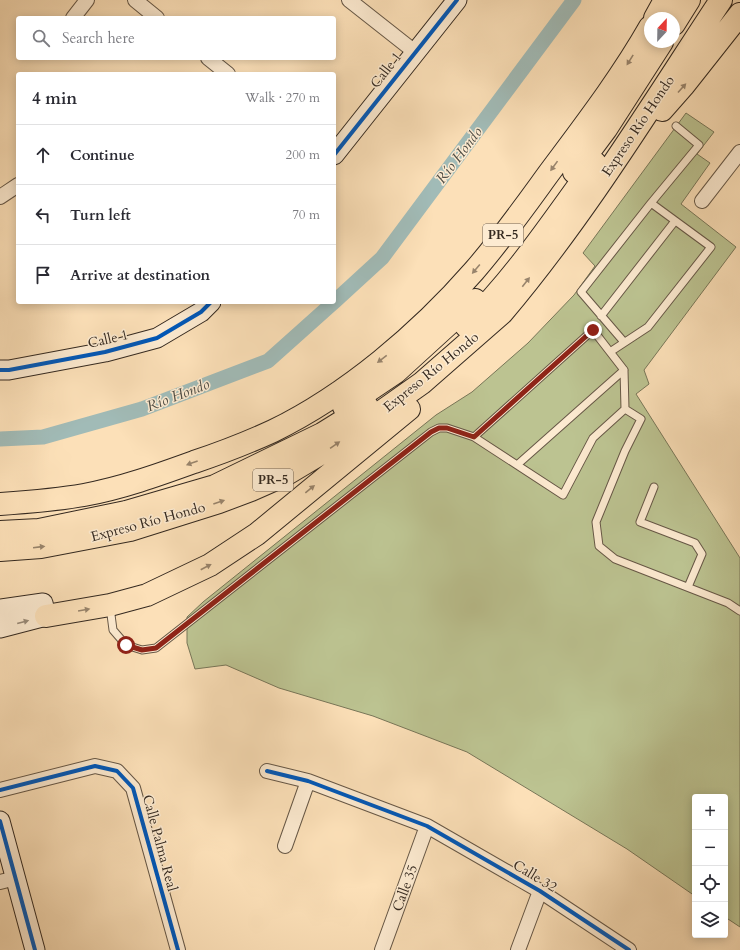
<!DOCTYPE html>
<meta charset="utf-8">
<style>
body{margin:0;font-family:Cardo,serif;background:#f7f7f7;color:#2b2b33}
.controls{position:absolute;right:12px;bottom:12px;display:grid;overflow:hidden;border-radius:4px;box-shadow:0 2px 10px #0003}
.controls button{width:36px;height:36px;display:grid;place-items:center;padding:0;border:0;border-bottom:1px solid #e1e1e2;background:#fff;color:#2b2b33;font:20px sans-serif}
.compass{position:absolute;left:644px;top:12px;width:36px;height:36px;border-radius:50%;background:#fff;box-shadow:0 2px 10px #0003;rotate:22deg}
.stop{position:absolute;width:12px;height:12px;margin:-9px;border:3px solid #8f2418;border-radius:50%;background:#fff}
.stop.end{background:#8f2418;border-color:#fff;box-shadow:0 1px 4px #0008}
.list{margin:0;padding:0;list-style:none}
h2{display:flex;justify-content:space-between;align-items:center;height:52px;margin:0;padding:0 16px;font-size:17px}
h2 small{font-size:13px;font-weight:400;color:#7c7c81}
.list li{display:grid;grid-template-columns:26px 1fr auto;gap:12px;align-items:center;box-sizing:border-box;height:60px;padding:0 16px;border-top:1px solid #e1e1e2}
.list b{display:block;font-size:15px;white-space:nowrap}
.list em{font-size:13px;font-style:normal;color:#7c7c81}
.icon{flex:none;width:22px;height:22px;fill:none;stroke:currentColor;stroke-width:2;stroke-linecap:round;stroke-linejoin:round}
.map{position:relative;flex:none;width:740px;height:950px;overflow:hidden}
.search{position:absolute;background:#fff;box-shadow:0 2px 10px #0003;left:16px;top:16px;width:320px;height:44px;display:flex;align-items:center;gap:10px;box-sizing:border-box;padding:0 14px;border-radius:4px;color:#7c7c81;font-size:15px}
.panel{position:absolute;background:#fff;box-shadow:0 2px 10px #0003;left:16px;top:72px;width:320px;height:232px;border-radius:4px}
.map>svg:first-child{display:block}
</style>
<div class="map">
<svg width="740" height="950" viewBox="0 0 740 950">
<rect width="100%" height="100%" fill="#fce0b8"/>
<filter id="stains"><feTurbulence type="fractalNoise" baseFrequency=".005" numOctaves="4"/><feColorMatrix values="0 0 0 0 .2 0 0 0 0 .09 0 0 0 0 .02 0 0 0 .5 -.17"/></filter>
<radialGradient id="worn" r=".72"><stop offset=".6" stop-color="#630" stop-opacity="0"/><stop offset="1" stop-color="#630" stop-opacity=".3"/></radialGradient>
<path fill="#bcc391" stroke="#787658" d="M686 113 714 132 697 154 710 163 681 204 736 247 644 370 649 384 636 394 740 558V927L725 917V797H695V896L627 849 467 752 373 716 279 688 226 665 195 669 187 643V617L203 602 436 415 472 392 528 343 574 295 595 266 583 253Z"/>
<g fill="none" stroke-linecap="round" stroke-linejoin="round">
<path stroke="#a1bbb7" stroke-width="15" d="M334 302 382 258 574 0
M0 439 43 437 142 409 268 361 334 302"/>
<defs>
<path id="lane" d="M651 203 699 145 676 126
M601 316 675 221
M610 352 648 327 711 247 651 203 581 292 624 342
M625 409 641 419 625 451 596 522 599 546 615 559 728 603 740 611
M474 437 593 330 624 370 517 465
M654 487 640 522 695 543 702 554 688 587
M110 607 113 630 126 645 142 650 156 648 431 432 439 428H447L474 437 563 495 593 438 625 409 624 370"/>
<path id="street" d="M135 0 157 18
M349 0 415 52
M73 18 87 0
M208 58 228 74
M0 197 18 185
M702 201 740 152
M267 771 308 781 427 826 540 891 629 950
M0 790 95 766 117 771 133 788 178 950
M285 846 308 781
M0 882 16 878
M382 950 427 826
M518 950 540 891"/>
<path id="secondary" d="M334 155 457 0
M0 370H9L105 352 157 338 201 312 211 302
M0 609 43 603 46 616 0 628
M0 821 35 950"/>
<path id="highway" d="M655 18 665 0
M674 24 689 0
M662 110 684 85 740 14
M574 172 606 129 662 42
M466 326C516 277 554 219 595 163
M344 407 396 372 475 300
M0 504C28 502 56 500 84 495 122 488 158 475 194 462 221 453 247 443 273 431 347 395 420 333 474 271 501 240 525 206 549 173 584 126 621 78 650 27
M0 532 39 530 126 512 215 486 322 434 367 406
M0 550 41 547 130 530 219 502 251 490 285 475 330 448 422 383 502 313C584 216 651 106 721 0
M46 616 110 605 147 595 210 565 257 534 409 409"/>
</defs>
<use href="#lane" stroke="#665746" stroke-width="9"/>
<use href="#street" stroke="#665746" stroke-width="16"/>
<use href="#secondary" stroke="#342920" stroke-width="21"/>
<use href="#highway" stroke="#342920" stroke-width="24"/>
<use href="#lane" stroke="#fdebd1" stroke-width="7"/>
<use href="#street" stroke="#fdebd1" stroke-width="14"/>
<use href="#secondary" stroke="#fdebd1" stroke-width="19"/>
<use href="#highway" stroke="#fce0b8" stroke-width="22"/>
<defs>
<path id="cycleway" d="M334 155 457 0
M0 370H9L105 352 157 338 201 312 211 302
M267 771 308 781 427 826 540 891 629 950
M0 790 95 766 117 771 133 788 178 950
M0 821 35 950"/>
</defs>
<use href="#cycleway" stroke="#fdebd1" stroke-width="6"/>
<use href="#cycleway" stroke="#0057b8" stroke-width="4"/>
</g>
<defs><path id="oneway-solid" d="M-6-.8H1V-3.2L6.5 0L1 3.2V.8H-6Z"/></defs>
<g fill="#98846c">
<use href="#oneway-solid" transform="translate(630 60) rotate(122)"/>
<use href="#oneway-solid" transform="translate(682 88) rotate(-48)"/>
<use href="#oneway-solid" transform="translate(554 166) rotate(126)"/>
<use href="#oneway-solid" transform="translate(476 269) rotate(130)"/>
<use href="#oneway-solid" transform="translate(526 282) rotate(-52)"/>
<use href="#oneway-solid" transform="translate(382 359) rotate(142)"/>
<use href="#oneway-solid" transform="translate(335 445) rotate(-35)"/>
<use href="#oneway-solid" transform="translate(192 463) rotate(160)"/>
<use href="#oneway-solid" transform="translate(310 489) rotate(-39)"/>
<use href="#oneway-solid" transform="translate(219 502) rotate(-19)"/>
<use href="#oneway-solid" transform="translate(39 547) rotate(-7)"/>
<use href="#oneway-solid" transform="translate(206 567) rotate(-28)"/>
<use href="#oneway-solid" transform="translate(84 610) rotate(-10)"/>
</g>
<use fill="#988a78" href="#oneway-solid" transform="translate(23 622) rotate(-15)"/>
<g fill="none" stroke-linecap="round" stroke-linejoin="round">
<path stroke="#8f2418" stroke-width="5" d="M126 645 142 650 156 648 431 432 439 428H447L474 437 593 330"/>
</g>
<g text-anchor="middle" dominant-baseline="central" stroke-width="3" stroke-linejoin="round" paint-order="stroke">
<g fill="#fdebd1" stroke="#706355" stroke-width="1">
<rect x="483" y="224" width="40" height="22" rx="3"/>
<rect x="253" y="469" width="40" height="22" rx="3"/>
</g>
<g font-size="13" font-weight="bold" fill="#342920">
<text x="503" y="235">PR-5</text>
<text x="273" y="480">PR-5</text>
</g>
<g font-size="14" fill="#342920" stroke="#fdebd1">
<text transform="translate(386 70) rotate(-52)">Calle 1</text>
<text transform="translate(638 126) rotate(-56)">Expreso Río Hondo</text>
<text transform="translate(108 339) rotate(-13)">Calle 1</text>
<text transform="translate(431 372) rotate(-39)">Expreso Río Hondo</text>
<text transform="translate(148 522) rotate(-15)">Expreso Río Hondo</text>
<text transform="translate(160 843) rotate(75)">Calle Palma Real</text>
<text transform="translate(535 876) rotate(31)">Calle 32</text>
<text transform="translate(405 888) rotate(-70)">Calle 35</text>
</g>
<g font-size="15" font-style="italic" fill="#4f4e46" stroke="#fdebd1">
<text transform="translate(459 155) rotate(-53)">Río Hondo</text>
<text transform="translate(178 395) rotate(-21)">Río Hondo</text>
</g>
</g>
<rect width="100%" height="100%" filter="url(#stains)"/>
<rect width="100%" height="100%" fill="url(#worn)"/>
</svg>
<div class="controls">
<button>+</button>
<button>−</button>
<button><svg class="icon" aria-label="locate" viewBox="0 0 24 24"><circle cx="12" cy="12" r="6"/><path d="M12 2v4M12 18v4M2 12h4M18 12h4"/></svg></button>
<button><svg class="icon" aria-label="layers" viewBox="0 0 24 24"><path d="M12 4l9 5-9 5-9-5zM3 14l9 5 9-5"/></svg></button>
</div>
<svg class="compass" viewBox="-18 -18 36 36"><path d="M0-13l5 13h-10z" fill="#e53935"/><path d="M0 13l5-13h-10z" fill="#7c7c81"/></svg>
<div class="stop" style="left:126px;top:645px"></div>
<div class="stop end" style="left:593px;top:330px"></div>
<div class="search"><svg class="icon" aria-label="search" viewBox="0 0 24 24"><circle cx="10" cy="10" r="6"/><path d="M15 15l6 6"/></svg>Search here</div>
<section class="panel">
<h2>4 min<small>Walk · 270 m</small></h2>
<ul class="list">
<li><svg class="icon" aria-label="ahead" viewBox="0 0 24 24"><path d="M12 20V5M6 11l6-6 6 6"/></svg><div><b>Continue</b></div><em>200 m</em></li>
<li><svg class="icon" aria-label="left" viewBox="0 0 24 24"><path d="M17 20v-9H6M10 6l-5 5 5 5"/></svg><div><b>Turn left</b></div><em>70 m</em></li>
<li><svg class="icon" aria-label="arrive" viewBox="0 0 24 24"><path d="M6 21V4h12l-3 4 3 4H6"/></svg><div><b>Arrive at destination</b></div></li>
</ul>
</section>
</div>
